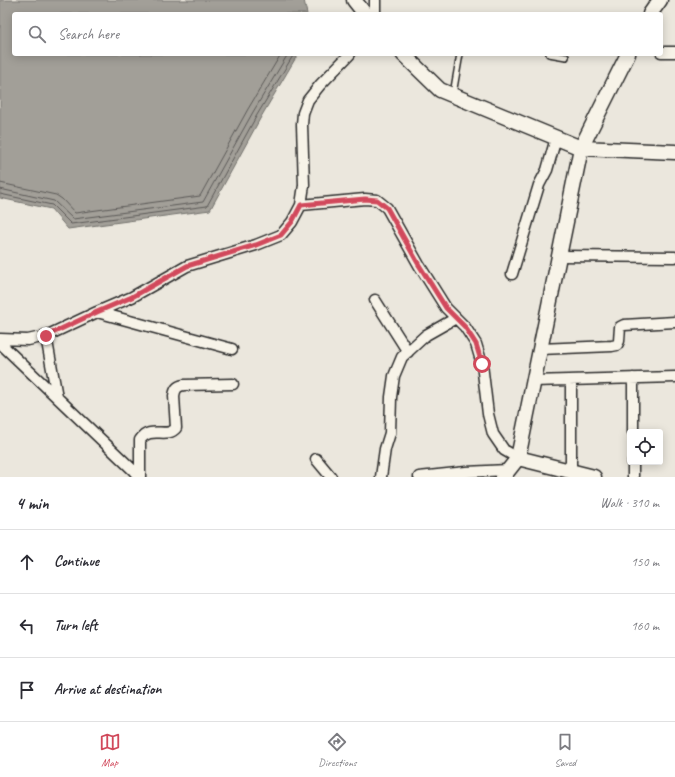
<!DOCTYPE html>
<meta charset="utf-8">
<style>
body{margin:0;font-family:Caveat,sans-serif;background:#f7f7f7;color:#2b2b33}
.controls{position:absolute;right:12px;bottom:12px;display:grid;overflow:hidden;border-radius:4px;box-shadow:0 2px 10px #0003}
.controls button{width:36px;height:36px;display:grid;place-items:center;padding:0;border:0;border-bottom:1px solid #e1e1e2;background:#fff;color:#2b2b33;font:20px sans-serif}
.stop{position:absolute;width:12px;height:12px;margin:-9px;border:3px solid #d1495b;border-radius:50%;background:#fff}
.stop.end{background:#d1495b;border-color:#fff;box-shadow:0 1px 4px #0008}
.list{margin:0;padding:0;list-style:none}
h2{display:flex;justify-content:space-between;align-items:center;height:52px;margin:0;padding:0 16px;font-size:17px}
h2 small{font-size:13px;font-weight:400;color:#7c7c81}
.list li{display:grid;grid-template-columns:26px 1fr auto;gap:12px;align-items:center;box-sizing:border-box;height:64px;padding:0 16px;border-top:1px solid #e1e1e2}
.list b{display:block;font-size:15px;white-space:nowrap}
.list em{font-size:13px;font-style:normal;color:#7c7c81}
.icon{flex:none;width:22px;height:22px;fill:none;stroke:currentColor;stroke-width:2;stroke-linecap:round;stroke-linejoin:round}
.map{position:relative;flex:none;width:675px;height:477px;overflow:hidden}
.search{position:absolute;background:#fff;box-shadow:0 2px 10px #0003;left:12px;right:12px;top:12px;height:44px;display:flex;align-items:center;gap:10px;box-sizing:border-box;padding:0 14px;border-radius:4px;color:#7c7c81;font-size:15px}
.sheet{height:244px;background:#fff}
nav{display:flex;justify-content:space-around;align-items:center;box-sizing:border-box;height:56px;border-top:1px solid #e1e1e2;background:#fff;font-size:11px;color:#7c7c81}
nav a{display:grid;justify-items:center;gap:2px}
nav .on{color:#d1495b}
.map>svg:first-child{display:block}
</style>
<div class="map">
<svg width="675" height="477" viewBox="0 0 675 477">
<rect width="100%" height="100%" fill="#ebe7dd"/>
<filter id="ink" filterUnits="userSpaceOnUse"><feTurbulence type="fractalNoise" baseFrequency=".025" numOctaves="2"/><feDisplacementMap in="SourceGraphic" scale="8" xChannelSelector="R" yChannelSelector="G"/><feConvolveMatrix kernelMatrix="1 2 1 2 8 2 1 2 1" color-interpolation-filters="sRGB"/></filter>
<g filter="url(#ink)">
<path fill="#a29f98" stroke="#72716c" d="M0 0H304L307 14H14V54H298L261 117 210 210 68 229 51 209 0 198Z"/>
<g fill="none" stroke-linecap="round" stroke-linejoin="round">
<path stroke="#5b5957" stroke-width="1" d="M0 183 56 195 62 199 75 213 200 196 248 109 281 54
M0 189 54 201 73 219 203 202 253 112 288 54
M0 194 52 205 71 224 207 206 257 115 294 54"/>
<defs>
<path id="lane" d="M549 54 566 57
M453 94 460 54"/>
<path id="street" d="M375 0V14
M661 52H675
M301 205 365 199 377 200 387 208 419 265 446 308 465 327 476 344 482 364 488 414 493 434 504 450 518 458
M559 256 675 257
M512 274 539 185 547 170 556 138
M375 300 408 352
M97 312 232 349
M46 336 57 397
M0 339 28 340 46 336 97 312 132 297 187 266 256 245 281 235 292 222 301 205 304 185 302 125 303 113 308 100 320 85 350 54
M0 343 134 471 139 477
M540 349 612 346 617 345 619 341 620 327 624 325 675 322
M633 378V432
M533 381 675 377
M316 459 331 477
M633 462V477
M571 471V380
M140 477V440C150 425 167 439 176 428L174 396C175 389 177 386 184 385L233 384
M381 477 385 449 390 433 391 397 394 376 402 357 426 335 456 318
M419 477 466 472 508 470"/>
<path id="secondary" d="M354 0 365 14
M650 14 660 0
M403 54 440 90 581 148 675 152
M518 458 594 477
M503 477 518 458 581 148 628 54"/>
</defs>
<use href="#lane" stroke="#2b2b2b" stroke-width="8"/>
<use href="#street" stroke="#2b2b2b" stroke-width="13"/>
<use href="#secondary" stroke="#2b2b2b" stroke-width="17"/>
<use href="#lane" stroke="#f7f3e8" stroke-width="5"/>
<use href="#street" stroke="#f7f3e8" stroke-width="10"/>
<use href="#secondary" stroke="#f7f3e8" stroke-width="14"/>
</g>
</g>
<g fill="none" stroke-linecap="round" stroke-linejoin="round" filter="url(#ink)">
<path stroke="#d1495b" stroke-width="5" d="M46 336 97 312 132 297 187 266 256 245 281 235 292 222 301 205 365 199 377 200 387 208 419 265 446 308 465 327 476 344 482 364"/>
</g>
</svg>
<div class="controls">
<button><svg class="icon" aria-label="locate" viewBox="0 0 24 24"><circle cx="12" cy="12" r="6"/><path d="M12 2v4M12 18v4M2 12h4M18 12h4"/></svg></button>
</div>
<div class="stop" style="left:482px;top:364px"></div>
<div class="stop end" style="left:46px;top:336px"></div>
<div class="search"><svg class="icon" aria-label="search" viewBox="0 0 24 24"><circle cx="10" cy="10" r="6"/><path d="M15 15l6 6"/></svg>Search here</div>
</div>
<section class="sheet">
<h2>4 min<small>Walk · 310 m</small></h2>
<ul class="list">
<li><svg class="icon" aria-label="ahead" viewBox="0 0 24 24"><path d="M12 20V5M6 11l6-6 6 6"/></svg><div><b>Continue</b></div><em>150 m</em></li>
<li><svg class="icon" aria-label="left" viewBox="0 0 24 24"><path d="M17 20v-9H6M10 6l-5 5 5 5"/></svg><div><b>Turn left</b></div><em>160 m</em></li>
<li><svg class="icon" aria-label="arrive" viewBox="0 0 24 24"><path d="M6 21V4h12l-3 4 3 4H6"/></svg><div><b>Arrive at destination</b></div></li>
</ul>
</section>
<nav>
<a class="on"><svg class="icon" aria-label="map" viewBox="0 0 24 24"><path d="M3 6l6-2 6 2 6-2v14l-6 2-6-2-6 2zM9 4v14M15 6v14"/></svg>Map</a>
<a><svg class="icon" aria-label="directions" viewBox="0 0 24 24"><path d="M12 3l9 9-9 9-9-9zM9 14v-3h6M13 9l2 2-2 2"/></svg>Directions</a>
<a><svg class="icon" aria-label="saved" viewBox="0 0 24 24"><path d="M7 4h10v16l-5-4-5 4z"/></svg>Saved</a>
</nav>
